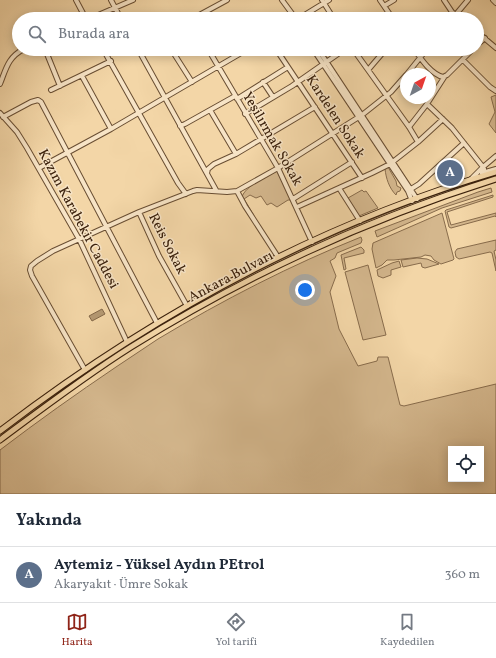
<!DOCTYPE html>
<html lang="tr">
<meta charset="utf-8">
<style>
body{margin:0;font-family:Vollkorn,serif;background:#f2f2f3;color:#1f2937}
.controls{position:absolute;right:12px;bottom:12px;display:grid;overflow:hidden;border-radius:0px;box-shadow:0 2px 10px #0003}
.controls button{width:36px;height:36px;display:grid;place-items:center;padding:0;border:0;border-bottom:1px solid #e0e1e3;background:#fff;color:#1f2937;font:20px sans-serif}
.compass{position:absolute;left:400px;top:68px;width:36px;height:36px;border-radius:50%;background:#fff;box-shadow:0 2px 10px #0003;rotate:40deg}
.you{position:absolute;left:305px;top:290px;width:14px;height:14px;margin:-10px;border:3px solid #fff;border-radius:50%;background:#1a73e8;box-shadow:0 0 0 6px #1a73e833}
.badge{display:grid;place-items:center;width:26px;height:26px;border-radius:50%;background:#8f2418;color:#fff;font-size:13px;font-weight:700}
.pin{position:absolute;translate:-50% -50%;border:2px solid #fff;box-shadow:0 1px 4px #0006}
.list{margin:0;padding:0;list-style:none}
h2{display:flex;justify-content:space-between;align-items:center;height:52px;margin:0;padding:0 16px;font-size:17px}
h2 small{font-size:13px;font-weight:400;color:#747a83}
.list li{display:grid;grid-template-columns:26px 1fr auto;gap:12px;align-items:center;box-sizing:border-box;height:56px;padding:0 16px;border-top:1px solid #e0e1e3}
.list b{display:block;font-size:15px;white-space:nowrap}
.list p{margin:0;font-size:13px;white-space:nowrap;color:#747a83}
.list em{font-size:13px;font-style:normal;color:#747a83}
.icon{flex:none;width:22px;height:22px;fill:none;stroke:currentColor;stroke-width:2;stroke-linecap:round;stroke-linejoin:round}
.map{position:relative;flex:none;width:496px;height:494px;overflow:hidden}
.search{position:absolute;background:#fff;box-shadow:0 2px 10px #0003;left:12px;right:12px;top:12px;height:44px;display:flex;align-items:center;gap:10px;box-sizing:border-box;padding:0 14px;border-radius:22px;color:#747a83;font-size:15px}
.sheet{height:108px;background:#fff}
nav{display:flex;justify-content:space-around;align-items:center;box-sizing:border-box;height:56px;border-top:1px solid #e0e1e3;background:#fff;font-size:11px;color:#747a83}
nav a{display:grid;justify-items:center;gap:2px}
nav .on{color:#8f2418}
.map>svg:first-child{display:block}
</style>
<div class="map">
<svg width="496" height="494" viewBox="0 0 496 494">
<rect width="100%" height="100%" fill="#f3d6a7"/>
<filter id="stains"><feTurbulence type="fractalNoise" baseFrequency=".005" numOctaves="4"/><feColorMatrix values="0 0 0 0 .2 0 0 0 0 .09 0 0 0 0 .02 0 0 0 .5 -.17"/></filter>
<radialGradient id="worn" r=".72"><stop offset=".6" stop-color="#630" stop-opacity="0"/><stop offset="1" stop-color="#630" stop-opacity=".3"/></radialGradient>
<path fill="#d4b78d" stroke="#886c4c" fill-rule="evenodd" d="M496 95V133L489 124 495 112 491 97Z
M388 167 396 181 397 186 401 188 400 191 397 192 396 195C389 188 386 178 385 169Z
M277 171 291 200H288L277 207 271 203 267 205 261 196 256 198 250 195 244 199 253 214 252 215 242 197C245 186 267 177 277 171Z
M496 175V176C459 187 423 201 388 215 248 270 119 345 0 436V434C149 319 316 230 496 175Z
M457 176 461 180 445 185 446 180Z
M491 188 492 192 442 208 377 237 375 231 478 192Z
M362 190 364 192 366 191 378 208 359 216 348 198Z
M493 195V197L447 212 451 225 496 213V217L495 216 451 228 449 227 445 211 446 210Z
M442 213 454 259 453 260 441 264 434 260 431 256 425 255 421 257 394 260H387L382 265 376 268 372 249 373 243Z
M361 237 362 240 361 243 337 253 335 258 330 261 336 276 330 292 339 329 358 366 377 361 378 357H388L400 405 404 406 496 384V494H0V450C38 421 76 394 116 367 130 358 144 348 158 339 223 300 291 265 361 237ZM451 449H481V479H451Z
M496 240V250L494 251 496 260V271L492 253 490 252 459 259 456 257 455 252 457 249Z
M361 247 364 250V253L344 258 346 269 344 270 341 255Z
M417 258 427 259 439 264 425 268 422 267 421 263 403 267 401 260Z
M399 261 401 267 391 270V275L383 278 378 276 377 270 392 263Z
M368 265 386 335 363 340 345 272Z"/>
<path fill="#b49872" stroke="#846849" d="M102 309 105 314 92 321 89 316Z"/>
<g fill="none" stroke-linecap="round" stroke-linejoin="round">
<defs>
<path id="minor" d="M76 0 86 19
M111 0 121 19
M282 0 296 19
M322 0 334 19
M380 0 393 19
M444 0 452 12 460 19
M493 0 496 3
M384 6 394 0
M89 19 133 0
M192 19 227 0
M298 19 329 0
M452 19 468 0
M477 32 496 48
M477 45 485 38
M45 49 60 86
M103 49 178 183 186 194
M138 49 216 190
M171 49 192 82
M208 49 278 168 312 242
M276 49 362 178
M313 49 408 191 412 201
M318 49 417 199
M353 49 409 127 418 142
M414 49C421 59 431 74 443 77L447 75 473 49
M463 60 490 87 496 91
M368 70 386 49
M407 74 427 49
M82 76 111 129
M263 82 273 97
M0 84C6 69 8 57 24 49
M51 90 111 61
M237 99 288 67
M427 104 452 128 483 167
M210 110 236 154
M0 113 17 132 27 148 79 239 127 342
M245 114 292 86 345 49
M3 117 31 102 38 100 41 102 157 323
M180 126 185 124 235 96
M409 127 427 104 445 76
M39 168 111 129 248 49
M484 169 482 173 496 169
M207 173 208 169 214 164 236 154 315 107
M470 180 483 167 496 156
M339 188 360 221
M411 189 419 184 464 143
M237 191 245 206 278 257
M293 199 352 162
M297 207 372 173 390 164 418 142 443 119
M139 212 159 256 187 306
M85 370 32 276 30 270 31 266 37 261 53 251 139 212 193 191 197 190 227 192 237 191 278 168 362 115 391 92 406 75"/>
<path id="major" d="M0 431C149 317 316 225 496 172
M0 440C43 408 85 376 131 347 245 276 368 219 496 179"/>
</defs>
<use href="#minor" stroke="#694e33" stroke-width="6"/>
<use href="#major" stroke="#3b210c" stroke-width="7"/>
<use href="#minor" stroke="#f7e4c6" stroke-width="4"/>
<use href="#major" stroke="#f3d6a7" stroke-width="5"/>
</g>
<g text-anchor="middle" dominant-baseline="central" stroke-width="3" stroke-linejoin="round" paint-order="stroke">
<g font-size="14" fill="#3b210c" stroke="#f7e4c6">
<text transform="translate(335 117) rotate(57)">Kardelen Sokak</text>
<text transform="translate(272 139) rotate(60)">Yeşilırmak Sokak</text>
<text transform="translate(78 219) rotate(62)">Kazım Karabekir Caddesi</text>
<text transform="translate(167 244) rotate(63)">Reis Sokak</text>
<text transform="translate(231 277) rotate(-28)">Ankara Bulvarı</text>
</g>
</g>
<rect width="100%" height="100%" filter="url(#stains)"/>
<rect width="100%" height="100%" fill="url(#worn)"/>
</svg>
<div class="controls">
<button><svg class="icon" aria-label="locate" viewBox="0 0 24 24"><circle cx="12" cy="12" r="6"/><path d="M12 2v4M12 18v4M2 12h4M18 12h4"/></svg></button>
</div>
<svg class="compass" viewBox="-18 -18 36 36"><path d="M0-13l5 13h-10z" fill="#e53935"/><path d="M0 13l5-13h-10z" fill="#747a83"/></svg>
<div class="you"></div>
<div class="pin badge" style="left:450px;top:173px;background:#5c6f8a">A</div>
<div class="search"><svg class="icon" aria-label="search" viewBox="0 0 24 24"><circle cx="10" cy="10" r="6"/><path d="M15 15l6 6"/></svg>Burada ara</div>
</div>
<section class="sheet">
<h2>Yakında<small></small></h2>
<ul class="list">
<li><span class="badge" style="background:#5c6f8a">A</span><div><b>Aytemiz - Yüksel Aydın PEtrol</b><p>Akaryakıt · Ümre Sokak</p></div><em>360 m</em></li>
</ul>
</section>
<nav>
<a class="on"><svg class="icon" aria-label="map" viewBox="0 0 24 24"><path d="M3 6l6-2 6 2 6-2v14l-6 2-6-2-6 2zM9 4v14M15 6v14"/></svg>Harita</a>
<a><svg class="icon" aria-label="directions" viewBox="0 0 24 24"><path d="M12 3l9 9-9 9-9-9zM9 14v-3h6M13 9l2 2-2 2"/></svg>Yol tarifi</a>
<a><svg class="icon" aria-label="saved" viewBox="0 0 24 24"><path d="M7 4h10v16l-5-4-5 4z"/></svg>Kaydedilen</a>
</nav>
